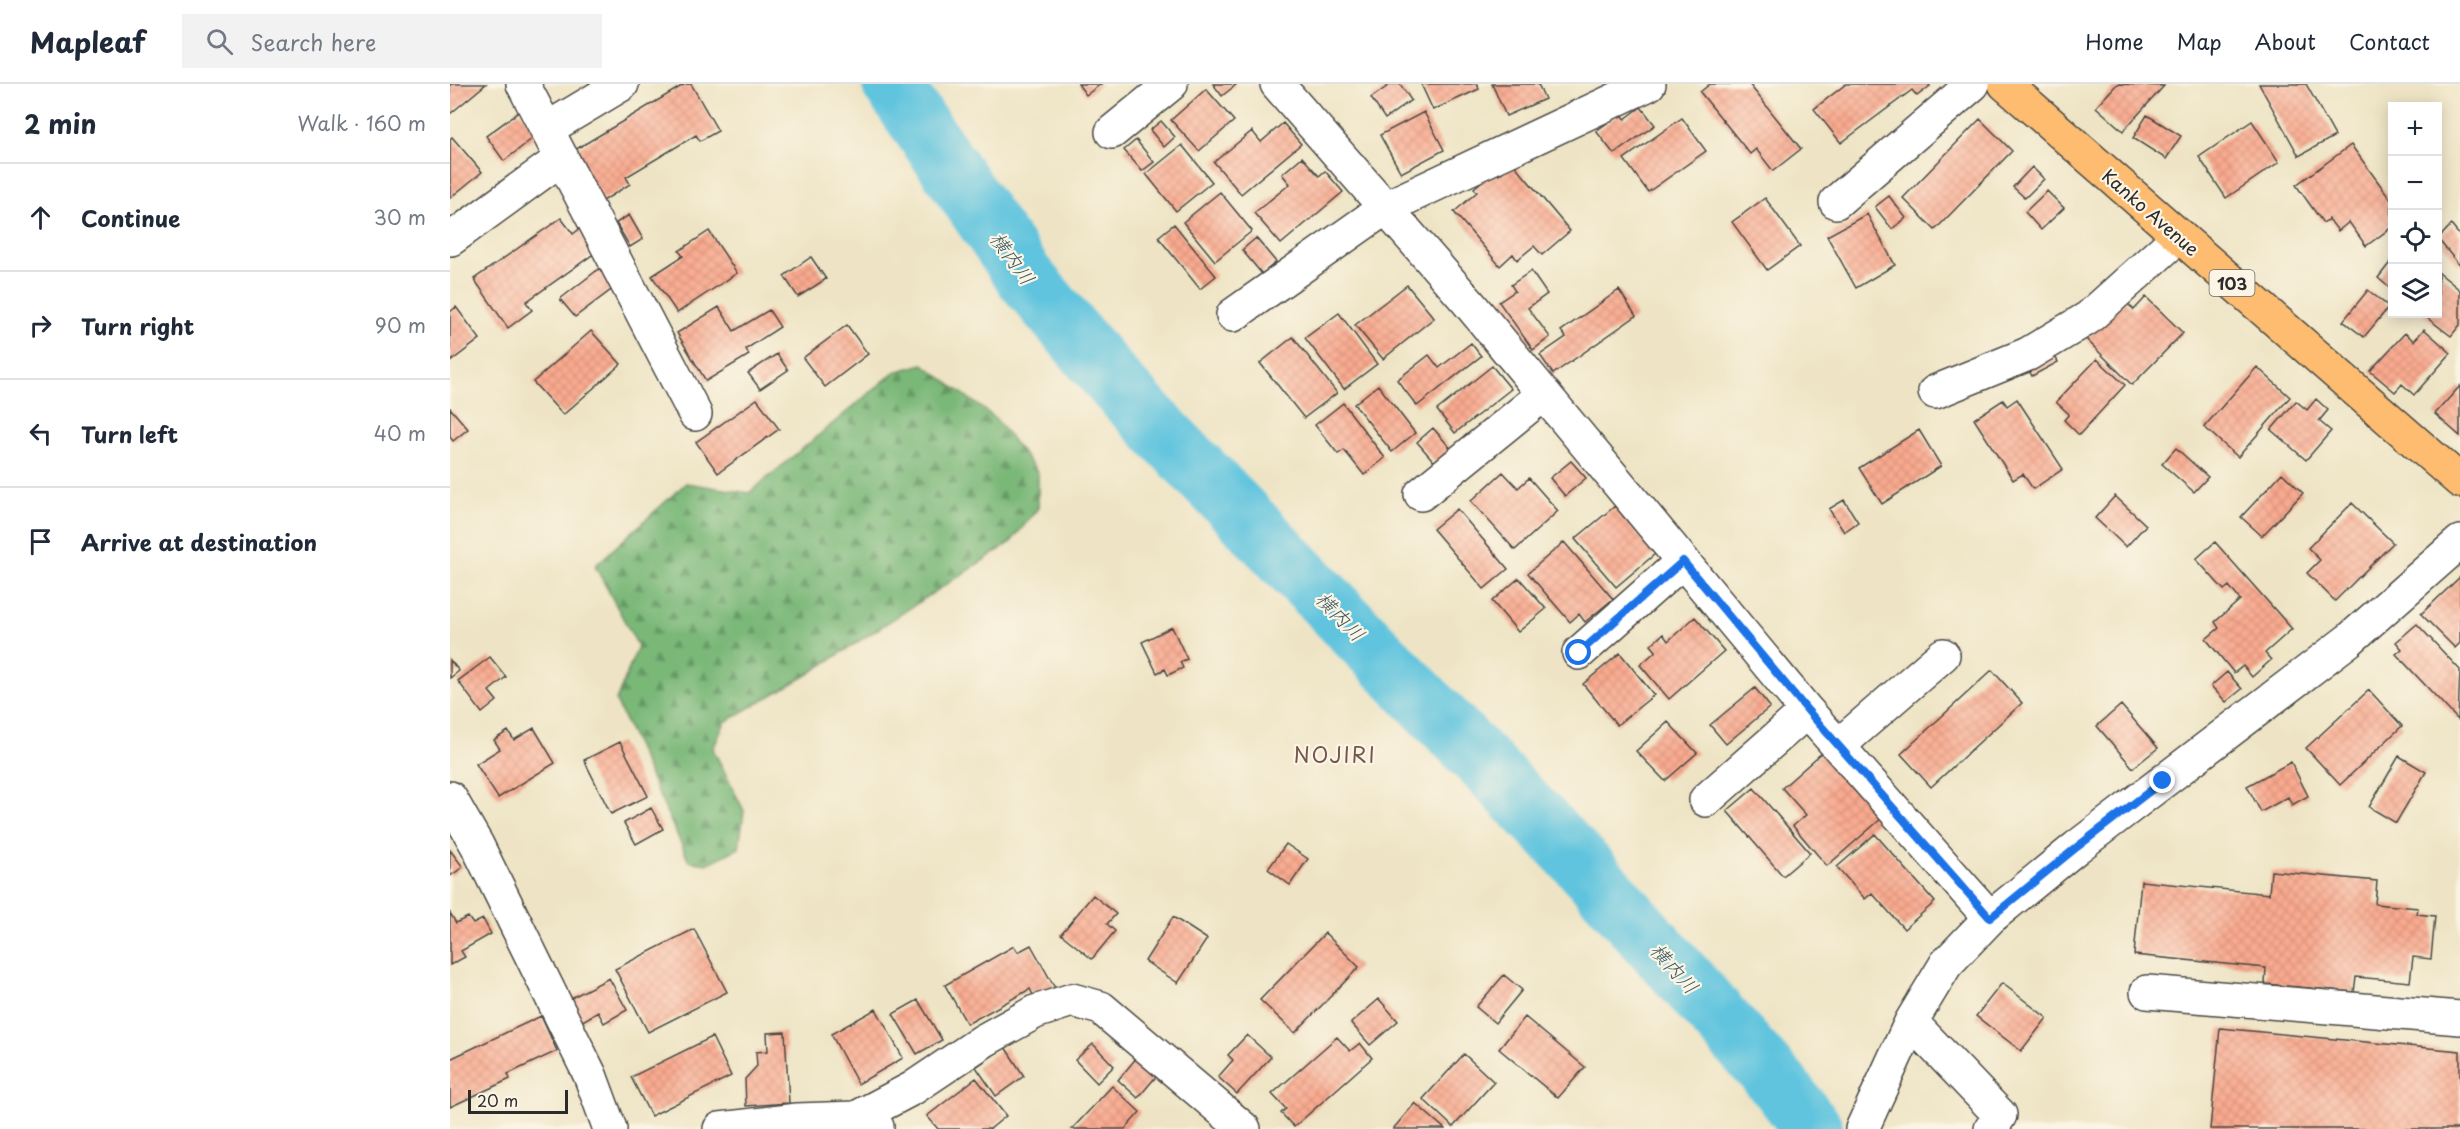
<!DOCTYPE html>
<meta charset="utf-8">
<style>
body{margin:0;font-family:"Playpen Sans","Klee One",sans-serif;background:#f2f2f3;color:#1f2937}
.controls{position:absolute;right:18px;top:18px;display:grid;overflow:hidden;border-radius:0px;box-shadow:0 3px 15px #0003}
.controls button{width:54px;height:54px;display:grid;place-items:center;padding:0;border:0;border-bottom:2px solid #e0e1e3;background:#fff;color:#1f2937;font:30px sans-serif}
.scale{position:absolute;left:18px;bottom:15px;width:100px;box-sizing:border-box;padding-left:6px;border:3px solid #2b2b2b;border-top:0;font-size:16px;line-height:21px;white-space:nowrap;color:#2b2b2b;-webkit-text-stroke:4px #fcf5e5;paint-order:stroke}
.stop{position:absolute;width:18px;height:18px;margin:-14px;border:4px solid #1a73e8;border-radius:50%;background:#fff}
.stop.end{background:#1a73e8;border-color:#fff;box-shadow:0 2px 6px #0008}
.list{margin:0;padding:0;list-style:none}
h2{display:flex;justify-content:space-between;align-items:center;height:78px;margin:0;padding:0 24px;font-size:26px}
h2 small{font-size:20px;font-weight:400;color:#747a83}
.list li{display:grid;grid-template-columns:39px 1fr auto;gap:18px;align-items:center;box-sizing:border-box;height:108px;padding:0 24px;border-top:2px solid #e0e1e3}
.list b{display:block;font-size:22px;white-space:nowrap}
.list em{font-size:20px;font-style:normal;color:#747a83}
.icon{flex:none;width:33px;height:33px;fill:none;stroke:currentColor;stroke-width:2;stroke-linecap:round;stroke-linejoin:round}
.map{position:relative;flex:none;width:2010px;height:1045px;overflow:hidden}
header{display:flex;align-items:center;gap:36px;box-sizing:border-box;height:84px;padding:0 30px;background:#fff;border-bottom:2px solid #e0e1e3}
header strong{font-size:28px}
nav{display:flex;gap:33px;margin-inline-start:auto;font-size:21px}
.search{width:420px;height:54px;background:#f2f2f3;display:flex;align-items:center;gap:15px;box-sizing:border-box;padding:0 21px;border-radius:0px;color:#747a83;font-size:22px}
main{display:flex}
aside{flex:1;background:#fff}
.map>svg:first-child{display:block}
</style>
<header>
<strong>Mapleaf</strong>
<div class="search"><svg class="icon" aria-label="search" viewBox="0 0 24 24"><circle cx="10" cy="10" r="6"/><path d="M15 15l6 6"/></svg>Search here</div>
<nav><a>Home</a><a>Map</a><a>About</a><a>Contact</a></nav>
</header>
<main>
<aside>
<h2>2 min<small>Walk · 160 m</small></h2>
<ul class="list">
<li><svg class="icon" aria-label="ahead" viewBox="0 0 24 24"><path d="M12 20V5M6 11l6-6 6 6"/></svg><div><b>Continue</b></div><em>30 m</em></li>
<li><svg class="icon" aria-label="right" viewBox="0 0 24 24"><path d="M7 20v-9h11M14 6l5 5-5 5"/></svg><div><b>Turn right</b></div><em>90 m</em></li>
<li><svg class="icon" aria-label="left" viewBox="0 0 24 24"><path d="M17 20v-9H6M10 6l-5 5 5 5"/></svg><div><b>Turn left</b></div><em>40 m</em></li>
<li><svg class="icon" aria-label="arrive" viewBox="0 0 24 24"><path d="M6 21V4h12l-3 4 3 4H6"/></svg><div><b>Arrive at destination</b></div></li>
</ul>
</aside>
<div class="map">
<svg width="2010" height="1045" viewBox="0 0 2010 1045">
<defs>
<pattern id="forest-firs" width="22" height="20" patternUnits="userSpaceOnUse" patternTransform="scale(1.5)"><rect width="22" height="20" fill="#7ab878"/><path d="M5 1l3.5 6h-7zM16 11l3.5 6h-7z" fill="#649663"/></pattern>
<pattern id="building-cross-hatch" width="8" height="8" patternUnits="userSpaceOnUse" patternTransform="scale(1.5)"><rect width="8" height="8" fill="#f9aa8f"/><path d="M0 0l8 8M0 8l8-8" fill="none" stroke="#d6927c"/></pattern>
</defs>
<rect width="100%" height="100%" fill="#fcf5e5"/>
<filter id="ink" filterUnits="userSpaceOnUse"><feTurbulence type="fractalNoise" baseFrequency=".0167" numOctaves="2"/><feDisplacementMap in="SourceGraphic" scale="12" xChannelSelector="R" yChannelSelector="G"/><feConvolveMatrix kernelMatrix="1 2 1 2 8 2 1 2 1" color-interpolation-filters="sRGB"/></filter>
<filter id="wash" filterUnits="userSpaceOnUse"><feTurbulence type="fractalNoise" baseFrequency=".008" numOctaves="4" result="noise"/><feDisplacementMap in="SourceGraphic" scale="24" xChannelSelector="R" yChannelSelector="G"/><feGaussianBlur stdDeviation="1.35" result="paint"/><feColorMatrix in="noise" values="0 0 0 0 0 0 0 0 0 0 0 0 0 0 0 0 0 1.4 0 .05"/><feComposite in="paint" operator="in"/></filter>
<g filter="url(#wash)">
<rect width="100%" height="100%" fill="#eee4c5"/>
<path fill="url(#forest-firs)" stroke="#527252" stroke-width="1.5" d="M473 280 545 334 588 389V424L560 459 357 591 275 638 263 665 294 727 289 764 257 780 239 777 166 617 188 562 145 482 236 399 299 409 445 288Z"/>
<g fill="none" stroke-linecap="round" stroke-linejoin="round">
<path stroke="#60c4de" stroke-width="60" d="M442 0 574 192 668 303 1132 780 1330 1002 1363 1045"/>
</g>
<g id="blocks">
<path fill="url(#building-cross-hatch)" d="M0 0H36L0 30Z
M235 0H241L268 47 250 57 246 51 176 93 180 100 153 117 123 67Z
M628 0H651L636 11Z
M763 0H787L772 12Z
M941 0H950L961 16 935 35 921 14Z
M971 0H1027L1029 5 983 26Z
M1042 0H1088L1095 15 1056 32Z
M1260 0H1299L1351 65 1323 87 1306 65 1300 70 1250 8Z
M1396 0H1478L1480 2 1467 12 1462 6 1391 59 1364 25Z
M1667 0 1714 2 1673 47 1646 23Z
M1809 0H1856L1885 52 1849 72Z
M756 5 784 37 749 67 721 36Z
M1191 23 1205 41 1164 70 1146 47 1171 29 1175 35Z
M70 27 88 50 54 77 36 52Z
M974 28 994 66 951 89 930 51Z
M1697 31 1731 52 1716 75 1683 54Z
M1232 34 1256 67 1198 108 1174 75Z
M1530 35 1562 67 1485 146 1453 114Z
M711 37 725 53 714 63 700 46Z
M1802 37 1829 78 1776 114 1749 73Z
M833 39 851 60 791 110 764 78 802 47 811 58Z
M2 53 32 88 0 114V55Z
M686 56 704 78 692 87 674 66Z
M732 61 762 98 726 127 696 90Z
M1901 61 1942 117V143L1916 162 1899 138 1888 147 1879 135 1873 139 1846 101Z
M852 73 869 92 875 87 893 108 831 160 804 129 840 100 832 90Z
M1063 79 1120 147 1092 171 1084 162 1067 176 1063 170 1050 182 1004 128 1027 108 1024 104 1045 86 1049 91Z
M1582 83 1594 95 1575 114 1563 103Z
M1597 107 1614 124 1591 146 1575 128Z
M770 108 802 147 765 177 733 138Z
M1439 112 1456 134 1442 145 1425 123Z
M1315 114 1350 162 1317 186 1282 138Z
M1417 130 1445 181 1406 204 1377 152Z
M179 131 193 155 180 163 166 139Z
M111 134 123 150 132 143 149 166 76 218 82 226 58 244 24 195Z
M724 140 766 192 750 205 708 153Z
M2001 141 2010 152V182L1988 155Z
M259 147 287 189 227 229 202 192 233 172 229 167Z
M806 154 826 178 812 190 792 166Z
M361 173 376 195 348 213 334 192Z
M1942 176V206L1928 194Z
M150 184 165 203 125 233 110 215Z
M1081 187 1097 210 1078 224 1100 253 1083 266 1049 218 1065 207 1061 201Z
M1988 188 2010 206V241L2001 252 1972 230H1988Z
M957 201 984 234 933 275 905 241Z
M1169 206 1186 232 1103 290 1090 271 1116 253 1111 247Z
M1918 206 1939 223 1914 253 1893 237Z
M1696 213 1733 249 1682 301 1636 255 1674 216 1684 226Z
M6 223 30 255 0 278V228Z
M269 223 284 247 319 226 330 243 296 265 299 271 256 297 227 249Z
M889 229 927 280 894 305 855 254Z
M397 241 418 270 375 303 353 274Z
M1974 245 2001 269 1964 311 1952 300 1945 308 1920 287 1955 249 1964 257Z
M141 247 171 280 113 331 83 298Z
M843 253 887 309 854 334 810 279Z
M1021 259 1031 272 967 322 947 296 979 271 989 284Z
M1602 267 1608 278 1582 292 1576 281Z
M327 270 338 286 310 305 298 289Z
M1647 275 1675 301 1629 351 1614 336 1619 330 1606 318Z
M1042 282 1061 305 1005 349 987 326Z
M1807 283 1840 313 1788 373 1754 343Z
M928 301 965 349 942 368 904 320Z
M2010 302V352L1985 330Z
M307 315 329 345 268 389 246 358Z
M1567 315 1613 385 1583 405 1573 390 1563 396 1524 335 1553 316 1557 322Z
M1866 315 1878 326 1869 337 1881 347 1856 376 1821 346 1846 317 1857 326Z
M893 319 935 374 914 391 894 366 888 370 865 341Z
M0 324 18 345 3 357 0 353Z
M983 344 1003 367 987 381 967 358Z
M1469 346 1491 382 1432 420 1409 384Z
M1726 364 1758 393 1744 408 1712 380Z
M1121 377 1136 394 1115 412 1100 394Z
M1053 388 1068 404 1079 394 1108 427 1065 466 1021 417Z
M1832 389 1853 409 1812 452 1791 433Z
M1665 412 1696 441 1676 463 1645 434Z
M1394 416 1408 438 1394 448 1379 425Z
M1902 419 1943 459 1885 517 1857 489 1870 476 1858 464Z
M1165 422 1205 470 1166 503 1125 455Z
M1007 425 1058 485 1034 505 983 445Z
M1114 458 1163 515 1135 538 1129 530 1120 538 1078 489Z
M1765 458 1842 545 1815 569 1821 576 1802 593 1793 582 1784 589 1756 555 1769 544 1765 538 1790 516 1779 502 1774 506 1746 475Z
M2010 493V559L2005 564 1971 530Z
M1069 494 1096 525 1068 548 1042 517Z
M1245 533 1274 567 1219 615 1190 581 1206 567 1201 561 1213 550 1218 557Z
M1967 540 2010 586 2008 636 1946 570 1952 565 1946 558Z
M722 543 737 575 730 578 733 584 718 591 715 585 707 589 692 558Z
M1170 569 1204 611 1167 641 1133 600Z
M40 573 56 593 39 607 47 617 32 629 8 597Z
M0 576 9 587 0 594Z
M1542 586 1572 619 1481 703 1451 670Z
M1777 588 1792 605 1776 618 1761 602Z
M1305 604 1320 623 1276 660 1260 641Z
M1919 606 1952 642 1890 701 1856 664Z
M1671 621 1708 664 1683 684 1647 642Z
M1218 638 1247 669 1215 697 1186 667Z
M84 644 105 679 48 714 26 680 50 665 44 656 58 647 64 656Z
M170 658 198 712 161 730 134 676Z
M1374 667 1432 734 1377 782 1343 742 1356 731 1332 704Z
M1949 672 1976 688 1946 739 1919 723Z
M1841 678 1858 712 1842 721 1838 713 1811 728 1797 702Z
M1304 704 1360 769 1333 792 1277 727Z
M201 724 213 745 186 760 174 739Z
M1425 750 1485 818 1454 845 1422 809 1415 815 1387 783Z
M836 760 858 775 840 801 818 785Z
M0 766 13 783 0 792Z
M1821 787 1927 797 1925 820 1968 824 1967 830 1985 832 1981 875 1963 873 1960 898 1906 893 1904 908 1815 900 1816 884 1684 871 1691 797 1819 810Z
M643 811 666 830 657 840 665 847 642 875 611 850Z
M0 829 6 839 18 833 23 840 33 835 41 850 11 867 15 873 0 881Z
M723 833 757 855 728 899 695 877Z
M244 845 277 908 198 948 165 885Z
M875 849 909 883 845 949 810 916Z
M581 861 606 906 586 917 580 905 517 940 495 901 564 862 568 868Z
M1054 891 1072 906 1045 939 1026 923Z
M159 894 177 926 154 939 148 928 131 938 119 915Z
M1552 899 1597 934 1571 967 1526 932Z
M929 915 948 937 920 961 901 939Z
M468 916 492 956 467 970 443 930Z
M426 925 453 974 408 1000 381 950Z
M91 932 107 967 58 990 60 995 0 1023V975Z
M1075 933 1135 983 1108 1014 1049 965Z
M1770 944 2010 967V1045H1760Z
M335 948 339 1019 296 1022 295 995 307 982 306 968 318 967 317 949Z
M797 951 821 973 787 1010 768 993 783 976 778 971Z
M262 953 281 992 201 1032 181 993Z
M887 953 900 967 910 959 922 974 844 1043 831 1029 836 1025 822 1010Z
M643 960 664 982 647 999 625 976Z
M555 963 574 992 546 1012 526 983Z
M1014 970 1044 998 1003 1043 973 1015Z
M688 972 709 989 688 1014 668 996Z
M526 994 556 1032 540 1045H488L477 1032Z
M662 1002 690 1028 675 1045H622Z
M965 1019 995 1045H943Z"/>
</g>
</g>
<g filter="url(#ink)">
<use href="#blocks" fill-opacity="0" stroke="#484742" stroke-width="1.5"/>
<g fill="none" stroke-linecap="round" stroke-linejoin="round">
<defs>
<path id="minor" d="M73 0 245 330
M827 0 1018 218 1357 627 1540 834
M97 45 172 0
M662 48 721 0
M1386 118 1523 0
M1 155 112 74
M783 231 935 124 1199 0
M1485 308 1578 270 1638 234 1729 152
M971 410 1094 310
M1129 569 1233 477
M1388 662 1493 571
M0 714 27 761 140 991 160 1045
M1256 716 1357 627
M1697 908 2010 934
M1461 938 1550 1031 1541 1045
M406 1034 463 1004 533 957 585 928 622 916 651 924 794 1045
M270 1045 347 1036 406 1034 427 1043
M1412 1045 1461 938 1496 880 1540 834 1627 763 1899 556 2010 458"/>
<path id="highway" d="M1555 0 2010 397"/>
</defs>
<use href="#minor" stroke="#484742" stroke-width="36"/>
<use href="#highway" stroke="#484742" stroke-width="36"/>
<use href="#minor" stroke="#fff" stroke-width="33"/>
<use href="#highway" stroke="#fdbc6f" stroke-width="33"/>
</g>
</g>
<g fill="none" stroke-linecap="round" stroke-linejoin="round" filter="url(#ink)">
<path stroke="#1a73e8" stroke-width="8" d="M1129 569 1233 477 1358 627 1540 834 1627 763 1713 697"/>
</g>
<g text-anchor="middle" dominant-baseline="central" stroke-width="4.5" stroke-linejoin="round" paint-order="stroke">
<rect fill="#fcf5e5" stroke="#6a6863" stroke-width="1.5" x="1759.5" y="186" width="45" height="26" rx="4.5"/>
<g font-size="16" font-weight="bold" fill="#2b2b2b">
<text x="1782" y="199">103</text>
</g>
<g font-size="18" fill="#2b2b2b" stroke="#fcf5e5">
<text transform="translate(1701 128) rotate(41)">Kanko Avenue</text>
</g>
<g font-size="20" font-style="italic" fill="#3b5961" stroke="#fcf5e5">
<text transform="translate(563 174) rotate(54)">横内川</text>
<text transform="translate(891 532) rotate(46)">横内川</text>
<text transform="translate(1225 884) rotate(48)">横内川</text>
</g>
<g font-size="21" letter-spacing="1.5" fill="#73574e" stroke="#fcf5e5">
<text x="885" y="670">NOJIRI</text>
</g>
</g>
</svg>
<div class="controls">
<button>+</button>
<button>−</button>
<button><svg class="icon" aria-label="locate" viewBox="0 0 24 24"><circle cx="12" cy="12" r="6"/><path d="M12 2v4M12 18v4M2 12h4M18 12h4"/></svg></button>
<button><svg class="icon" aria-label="layers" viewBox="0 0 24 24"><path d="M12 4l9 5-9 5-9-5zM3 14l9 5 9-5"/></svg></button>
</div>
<div class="scale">20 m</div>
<div class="stop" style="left:1129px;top:569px"></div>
<div class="stop end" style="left:1713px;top:697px"></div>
</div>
</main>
